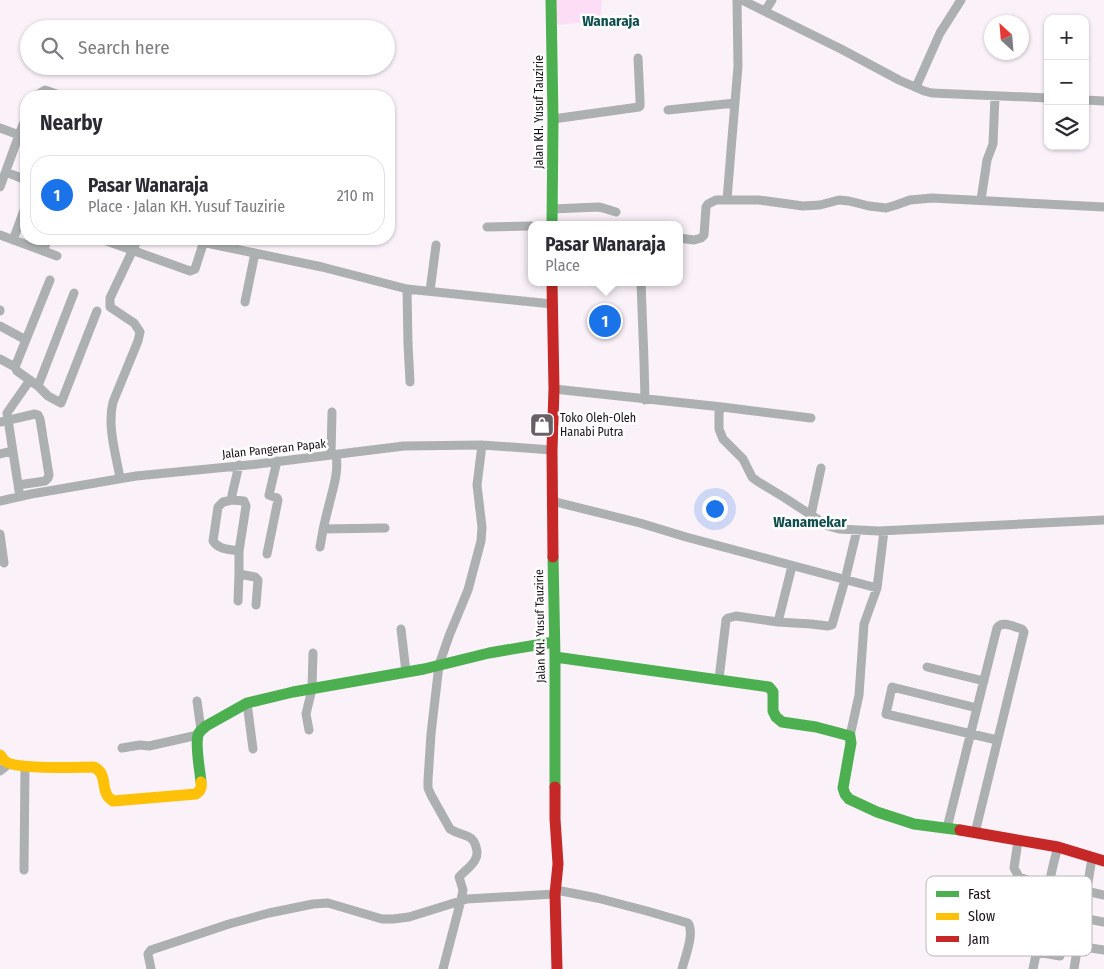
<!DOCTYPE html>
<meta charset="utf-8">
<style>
body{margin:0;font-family:"Fira Sans Condensed",sans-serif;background:#f2f2f3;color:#2b2b33}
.controls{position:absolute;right:15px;top:15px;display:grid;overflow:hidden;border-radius:10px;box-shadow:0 1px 4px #0004}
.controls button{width:45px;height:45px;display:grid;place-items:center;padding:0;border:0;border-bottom:1px solid #e1e1e2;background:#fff;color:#2b2b33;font:25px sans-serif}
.compass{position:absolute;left:984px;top:15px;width:45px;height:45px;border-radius:50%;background:#fff;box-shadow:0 1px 4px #0004;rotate:334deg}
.you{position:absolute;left:714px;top:508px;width:18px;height:18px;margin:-12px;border:4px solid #fff;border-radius:50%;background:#1a73e8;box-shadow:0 0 0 8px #1a73e833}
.badge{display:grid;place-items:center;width:32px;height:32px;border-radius:50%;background:#1a73e8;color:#fff;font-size:16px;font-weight:700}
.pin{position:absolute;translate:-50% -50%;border:2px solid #fff;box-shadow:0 1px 5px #0006}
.popup{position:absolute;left:528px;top:221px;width:155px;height:65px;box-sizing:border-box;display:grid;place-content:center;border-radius:10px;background:#fff;filter:drop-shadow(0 1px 4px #0005);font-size:16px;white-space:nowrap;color:#7c7c81}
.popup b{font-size:19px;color:#2b2b33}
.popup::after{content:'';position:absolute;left:50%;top:100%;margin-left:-10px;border:10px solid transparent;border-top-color:#fff}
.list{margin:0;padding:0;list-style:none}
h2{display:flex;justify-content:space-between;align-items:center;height:65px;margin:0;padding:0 20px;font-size:21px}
h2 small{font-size:16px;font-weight:400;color:#7c7c81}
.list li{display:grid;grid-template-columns:32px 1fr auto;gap:15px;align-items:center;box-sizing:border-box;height:80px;margin:0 10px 10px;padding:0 10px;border:1px solid #e1e1e2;border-radius:20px}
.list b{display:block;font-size:19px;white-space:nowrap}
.list p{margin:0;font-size:16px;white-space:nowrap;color:#7c7c81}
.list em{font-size:16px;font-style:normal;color:#7c7c81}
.icon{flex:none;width:28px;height:28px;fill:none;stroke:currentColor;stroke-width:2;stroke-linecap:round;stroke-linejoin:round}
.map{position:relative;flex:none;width:1104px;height:969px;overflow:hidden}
.search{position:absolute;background:#fff;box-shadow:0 1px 4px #0004;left:20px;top:20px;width:375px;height:55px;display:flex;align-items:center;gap:12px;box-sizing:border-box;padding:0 18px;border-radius:28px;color:#7c7c81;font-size:19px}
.panel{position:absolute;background:#fff;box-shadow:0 1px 4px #0004;left:20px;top:90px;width:375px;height:155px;border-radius:20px}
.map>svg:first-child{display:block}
</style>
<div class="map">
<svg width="1104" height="969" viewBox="0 0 1104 969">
<rect width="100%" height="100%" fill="#fbf1f9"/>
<path fill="#fbddf6" d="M555 0H602L600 21 555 25Z"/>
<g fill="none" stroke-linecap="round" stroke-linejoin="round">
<path stroke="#acb0b1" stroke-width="9" d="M742 0 841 49 899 80 924 91 932 93 1048 98
M765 11 772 0
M916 87 940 33 961 0
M35 96 45 90 62 96
M1085 100 1104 101
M668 110 735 103
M553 119 639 107 640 106V100L638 58
M0 128 19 135 0 187
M19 135 26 117
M6 172 26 180
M727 200 731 150 738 66 737 0
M981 200 987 160 993 144 995 96
M552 209 598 207 603 208 616 212
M487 227 531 226
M0 235 57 256
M679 238 694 240 701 238 704 235 706 207 708 204 716 200H759L803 206 820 205 839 200 849 201 869 206 886 208 896 205 910 200 932 198 1104 207
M101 239 190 271 195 269 204 241
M196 239 211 244 322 267 407 289 552 304
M13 240 26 205
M43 251 48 239
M641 282 644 361 645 400
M407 289 408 344 410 382
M430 291 436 245
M245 302 255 253
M0 311V310
M0 326 26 340
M0 359 15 367 50 280
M15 367 17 371 38 386 74 293
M38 386 48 396 61 403 97 311
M554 389 722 407 719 412V429L723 439 743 459 752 477 757 481 785 498 828 526 839 529 879 531 1104 520
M722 407 811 418
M0 422 35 414 38 415 40 419 49 475 48 478 45 481 18 485
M0 454 12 451
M331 455 332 412
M239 465 232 495V500L244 501 246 506 239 551V574L255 577 258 580 256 605
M120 478C116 455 107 426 113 402L138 341 140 332 134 323 110 307V298L138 239
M19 491 7 413 30 380
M232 500 223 502 218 507 213 541C219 550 229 549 239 551
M0 501 31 494 136 476 258 464 404 446 482 445 552 450
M552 501 640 523 686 537 877 588
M811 515 821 468
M323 529 385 528
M0 534 4 563
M320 547C322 533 325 519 329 505 333 488 339 472 336 455
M267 554 278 500 277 498 269 495 277 461
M238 601 239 574
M778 622 792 566
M401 629 406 672
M927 667 984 681
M719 679 726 620 728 618 736 616 778 622 811 624 828 626 832 625 845 580 857 530
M197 701 201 730
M247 703 253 749
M977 708 892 687 886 714 997 740
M309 730 306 714 312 689 313 653
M850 736 859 695 864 624 877 588 884 531
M122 748 140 745 149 746 198 735
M0 771 9 764
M947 828 997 628C1002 620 1014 627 1022 629L1024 632 975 833
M1018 841 1014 868 1019 877 1027 880
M24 870 25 766
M1048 889 1068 895
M556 890 597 898 647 911 688 923C695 933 685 957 682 969
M1086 891 1104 895
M1082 918 1104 922
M1043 922 1064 926
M1078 946 1104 950
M1037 952 1060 956
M151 969 148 954 151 950 229 924 269 913 313 904 328 903 382 919H393L409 917 467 899 555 894
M443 969 461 900 463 890 459 877C467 868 481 861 476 847 475 843 473 839 469 837 463 834 456 833 450 829L431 795 428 788V780L431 734 439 665 449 636 468 590 481 541 482 527 477 485 482 445
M1033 969C1042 928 1046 887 1058 847
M1074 969 1092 858"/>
<path stroke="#4caf50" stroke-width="11" d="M551 0 553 119 552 225
M553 557 555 657V787
M555 657 769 687 773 692V711L776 717 782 722 816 727 850 736 851 743 843 788 845 794 849 799 877 812 914 824 960 830
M201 782C200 770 195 746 198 735 199 731 203 729 206 726L247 703 293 692 424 669 489 653 554 642"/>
<path stroke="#ffc107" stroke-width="11" d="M0 755C2 757 3 760 5 761 15 770 78 767 94 767 110 775 98 792 113 801L196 794C201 791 202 787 201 782"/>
<path stroke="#c62828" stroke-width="11" d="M552 282 554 389 552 450 553 557
M555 787V819L558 864 555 894 557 969
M960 830 1058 847 1104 861"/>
</g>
<defs>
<symbol id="shop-square" viewBox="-11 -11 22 22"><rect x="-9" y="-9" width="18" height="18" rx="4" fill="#695f67" stroke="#fff"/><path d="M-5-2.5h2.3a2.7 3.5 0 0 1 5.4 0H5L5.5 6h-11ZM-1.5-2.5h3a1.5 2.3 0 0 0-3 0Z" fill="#fff"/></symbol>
</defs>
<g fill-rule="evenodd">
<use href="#shop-square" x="528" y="411" width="28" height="28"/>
</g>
<g text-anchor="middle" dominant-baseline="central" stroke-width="5" stroke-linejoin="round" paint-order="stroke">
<g font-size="12" fill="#1a1018" stroke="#fff">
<text transform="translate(539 112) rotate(-90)">Jalan KH. Yusuf Tauzirie</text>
<text transform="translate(274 449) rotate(-6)">Jalan Pangeran Papak</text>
<text transform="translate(540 626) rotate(-91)">Jalan KH. Yusuf Tauzirie</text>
</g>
<g font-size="12" fill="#1a1018" stroke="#fff" text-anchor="start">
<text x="560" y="418">Toko Oleh-Oleh<tspan x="560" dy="14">Hanabi Putra</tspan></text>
</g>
<g font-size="15" font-weight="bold" fill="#104e4e" stroke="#fff">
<text x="611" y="21">Wanaraja</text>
<text x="810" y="522">Wanamekar</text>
</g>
</g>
<rect x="926" y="876" width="166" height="80" rx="8" fill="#fff" stroke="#bab7ba" stroke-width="1"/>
<rect x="936" y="891" width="23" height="6" fill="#4caf50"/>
<rect x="936" y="913" width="23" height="7" fill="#ffc107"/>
<rect x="936" y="936" width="23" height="6" fill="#c62828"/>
<g font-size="14" fill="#1a1018">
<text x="968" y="899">Fast</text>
<text x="968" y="921">Slow</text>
<text x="968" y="944">Jam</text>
</g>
</svg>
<div class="controls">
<button>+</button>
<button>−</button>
<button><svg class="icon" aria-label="layers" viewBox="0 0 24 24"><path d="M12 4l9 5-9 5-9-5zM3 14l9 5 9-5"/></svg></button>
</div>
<svg class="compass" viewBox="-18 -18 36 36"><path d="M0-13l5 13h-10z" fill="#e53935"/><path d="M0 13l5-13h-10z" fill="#7c7c81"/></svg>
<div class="you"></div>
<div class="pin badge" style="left:605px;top:321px">1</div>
<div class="popup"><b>Pasar Wanaraja</b>Place</div>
<div class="search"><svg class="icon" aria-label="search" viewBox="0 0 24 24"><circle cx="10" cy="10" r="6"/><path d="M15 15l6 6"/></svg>Search here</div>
<section class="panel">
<h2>Nearby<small></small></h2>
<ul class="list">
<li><span class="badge">1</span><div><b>Pasar Wanaraja</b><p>Place · Jalan KH. Yusuf Tauzirie</p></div><em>210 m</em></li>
</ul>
</section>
</div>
